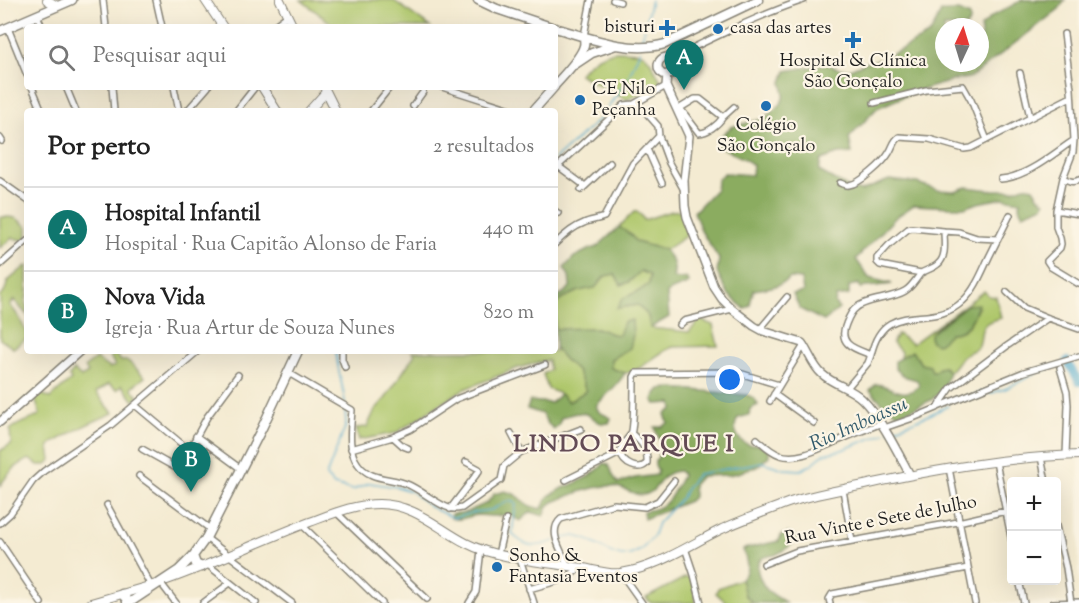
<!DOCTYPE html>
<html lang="pt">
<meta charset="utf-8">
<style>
body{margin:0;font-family:"Sorts Mill Goudy",serif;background:#f2f2f2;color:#222}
.controls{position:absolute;right:18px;bottom:18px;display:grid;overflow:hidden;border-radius:6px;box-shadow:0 6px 24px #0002}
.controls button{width:54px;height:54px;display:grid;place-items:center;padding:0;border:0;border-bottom:2px solid #e0e0e0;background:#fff;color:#222;font:30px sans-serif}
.compass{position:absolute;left:935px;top:18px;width:54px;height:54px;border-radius:50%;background:#fff;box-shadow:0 6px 24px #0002;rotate:4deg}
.you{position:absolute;left:730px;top:380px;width:21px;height:21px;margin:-15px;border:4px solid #fff;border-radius:50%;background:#1a73e8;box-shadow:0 0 0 9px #1a73e833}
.badge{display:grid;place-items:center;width:39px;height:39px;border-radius:50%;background:#0f766e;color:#fff;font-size:20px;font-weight:700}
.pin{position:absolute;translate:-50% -50px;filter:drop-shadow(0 2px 3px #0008)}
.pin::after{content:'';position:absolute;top:32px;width:21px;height:18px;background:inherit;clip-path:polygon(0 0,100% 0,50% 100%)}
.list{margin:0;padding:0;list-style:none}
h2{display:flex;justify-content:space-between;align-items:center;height:78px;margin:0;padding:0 24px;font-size:26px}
h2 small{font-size:20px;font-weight:400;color:#767676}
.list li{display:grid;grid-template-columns:39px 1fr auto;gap:18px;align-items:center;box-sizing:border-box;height:84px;padding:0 24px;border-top:2px solid #e0e0e0}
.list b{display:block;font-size:22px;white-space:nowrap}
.list p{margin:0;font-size:20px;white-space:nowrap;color:#767676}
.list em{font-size:20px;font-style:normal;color:#767676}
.icon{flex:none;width:33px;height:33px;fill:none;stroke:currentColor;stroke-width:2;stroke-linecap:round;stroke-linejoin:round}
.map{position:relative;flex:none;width:1079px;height:603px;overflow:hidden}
.search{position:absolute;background:#fff;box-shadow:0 6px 24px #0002;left:24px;top:24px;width:534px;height:66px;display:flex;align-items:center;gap:15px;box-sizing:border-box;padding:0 21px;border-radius:6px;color:#767676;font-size:22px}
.panel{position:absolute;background:#fff;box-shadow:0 6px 24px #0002;left:24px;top:108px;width:534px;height:246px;border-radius:6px}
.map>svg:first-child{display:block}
</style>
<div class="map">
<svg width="1079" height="603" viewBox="0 0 1079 603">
<rect width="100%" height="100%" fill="#fcf5e5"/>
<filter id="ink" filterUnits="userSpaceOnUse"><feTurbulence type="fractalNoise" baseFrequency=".0167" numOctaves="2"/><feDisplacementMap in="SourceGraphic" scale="12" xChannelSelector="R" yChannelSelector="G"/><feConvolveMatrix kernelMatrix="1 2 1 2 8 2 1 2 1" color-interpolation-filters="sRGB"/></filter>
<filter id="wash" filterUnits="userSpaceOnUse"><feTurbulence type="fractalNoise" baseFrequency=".008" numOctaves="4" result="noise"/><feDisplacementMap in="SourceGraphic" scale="24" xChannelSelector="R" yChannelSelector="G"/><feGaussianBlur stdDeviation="1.35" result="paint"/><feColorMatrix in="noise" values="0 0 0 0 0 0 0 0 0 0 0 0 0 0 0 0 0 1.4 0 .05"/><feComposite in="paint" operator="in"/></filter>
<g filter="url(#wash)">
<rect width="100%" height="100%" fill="#f4ebd2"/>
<path fill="#afc76c" stroke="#667244" stroke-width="1.5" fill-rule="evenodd" d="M301 0H393L430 27H336Z
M616 51C649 51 645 52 660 79L659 86 627 100 579 74C591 60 598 55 616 51Z
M683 210 689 234 665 250 636 242 631 235 619 227 635 211 641 215 644 220 671 211Z
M1 217C15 217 17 217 27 227V238L22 240 12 238 0 248V219Z
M26 266H27V294L25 305 27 306V315L14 300 10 305 19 317 25 330 27 331V338L13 348 0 339V296L4 293 8 281Z
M640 271 650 275 649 284 639 291 623 298 617 308 638 305 648 316 650 328 689 332 700 320 713 325 718 346 673 347C655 353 642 372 625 373 620 373 615 370 610 368L611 358 630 347 619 335 612 334 597 328 555 329V304C569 294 578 290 595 288L605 276 615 274 621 285 629 282Z
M984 291 989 296 996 297 1001 318C997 319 991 320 987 323 978 329 983 343 977 348 973 351 968 352 964 355 958 360 955 367 949 372L944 367 939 368 935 372C926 371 920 364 917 357L906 354 900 358 901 352 892 342 898 334 912 344ZM978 308C975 312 974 317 971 322 961 337 950 333 934 330L949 318Z
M555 348 564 359 578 372 586 391 569 402 560 394 548 389 543 374 550 370 548 360 518 368 462 390 396 433 359 440 356 428 367 427 375 410 385 399 415 354 412 351H555Z
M114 352 121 361H128L145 377 131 388 139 397 134 401 122 385 117 390 109 384 96 392 113 413 84 426 51 444 49 448 51 460 47 465H38L34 462 29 459C15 466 8 473 0 486V451L11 444 10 430C19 421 31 422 40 414L35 399 40 393 50 398 71 380 69 376 74 370 81 377 88 373 85 367 96 359 109 368 115 366 110 356Z
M686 577 693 579 696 603H651L646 598Z
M741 579 745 595 753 603H727L716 593 718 588Z"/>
<path fill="#8bac60" stroke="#54643e" stroke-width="1.5" d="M1022 0H1065L1059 9 970 78 959 79 914 92 877 108 849 138 852 153 838 154 821 160 819 171 849 188 861 191 889 180 917 183 938 190 955 191 966 187 991 190H1013L1024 186 1033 188 1039 197 1045 202 1043 206 1023 214 1019 205 1020 201 1003 198 978 203 966 207H950L914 205 895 218 856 259 869 278 892 284 860 288 859 284 849 286V295L836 297 835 304 839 309 824 321 800 309 793 294 803 292 801 279 790 278C779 287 768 288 754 290L751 300 750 306 745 309 728 294 717 272 719 259 701 231 694 212 716 189 717 180 724 173 752 175 753 165C742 155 729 153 717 145L720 137 731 127 763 119 781 104 784 95 782 82 786 71 826 64 840 69H850L864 63 885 58 930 34 941 12 959 11 970 16V22L966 27H944V63H980L981 27 991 17Z
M619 227 631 235 636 242 665 250C673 261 676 265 673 278L680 279 686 278 689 283C682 287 674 288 667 293L669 317 650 328 648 316 638 305 617 308 623 298 639 291 649 284 650 275 641 271 629 282 621 285 615 274 605 276 595 288C578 290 569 294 555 304V297L562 294 570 287 569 276 564 268 574 257 590 249 597 247Z
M978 304C974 319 967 333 950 333L940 343 937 344 930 341V334L967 305Z
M632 320 633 335 630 348 611 359V368L625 373C617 387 606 394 596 406L599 412 611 418 609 423C596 425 597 418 586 414 578 411 569 415 561 418L559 424 554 429 548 424 542 414 527 409 530 401 551 403 560 394 569 402 586 391 578 372 564 359 555 348V329L597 328 612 334 619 335 624 322Z
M912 351 921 364 930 366 932 372H935L939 368 944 367 949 372 943 390 931 400 900 415 882 403 870 390 876 384C892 385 902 401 919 386L917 380 903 376 895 368V361Z
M671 388 747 395 754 398 758 405 750 409 749 415 738 418C731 429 738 442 750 445 754 445 757 444 760 445 761 446 768 450 769 450V456L757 467 747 469 741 472 729 475 701 476 693 485V497L689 501 644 519 643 511C671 508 670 497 682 476V474L679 471C659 472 660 490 647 494 635 498 624 486 611 486 594 485 569 496 553 502L548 506 544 516 531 512 520 521C511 515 508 514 498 516 491 517 484 515 478 515 467 516 460 522 451 518L452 514 467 512 487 503 494 494 505 491 514 494 530 506 541 509C545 505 545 500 549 496 550 495 556 492 557 491 573 483 593 478 604 463L609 465 614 477 618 483 635 478 657 475 658 470 655 466V460L658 458V454L660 453C663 438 657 439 655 427H662L668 423 665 414 673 409 672 403 656 404 653 400 655 395 660 389Z
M788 533 798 538C791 546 784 551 775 555 770 556 765 556 761 559 757 563 757 567 758 572 764 592 770 592 786 603H753L745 595 741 579C751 570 746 560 743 549L779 541 781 535Z"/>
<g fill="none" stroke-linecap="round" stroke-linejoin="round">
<path stroke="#50a9cd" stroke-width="1.5" d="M641 43 651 0
M555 159 601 118 629 76 640 50
M336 351C337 369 343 385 345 403
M969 397 983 392 991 393 1005 389 1036 373 1054 366
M345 408 346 425 326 476 334 485 353 490 370 483 397 487 410 491 434 509 454 518 475 512 491 510 508 501 516 503 512 534C528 549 534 548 555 541
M889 431 929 415 948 406
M559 539 575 536 586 539 614 554 622 556 630 555 641 550 653 537 658 523 682 497 687 487 698 474 762 462 784 469 801 470 811 465 824 454 842 450 885 433"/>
<path stroke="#50a9cd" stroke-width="8" d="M1067 361 1079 382"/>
</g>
</g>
<g filter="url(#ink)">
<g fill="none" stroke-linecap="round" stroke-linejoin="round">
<defs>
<path id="minor" d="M103 0 106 27
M156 0 162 27
M613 0 620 2
M37 15 42 27
M272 27 287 16
M8 28 27 75
M1064 34 1071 89 1074 140 1073 152 1063 178 1056 210V227L1060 238 1061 244 1060 248 1047 261 1051 267 1079 284
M584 36 591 0
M672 58C715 37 759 15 804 0
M1020 73 1030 117
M32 87 42 111
M66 87 76 111
M112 87 114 111
M174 87 179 111
M442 87 517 111
M874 103 926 90 963 86 971 100 987 140
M413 106 423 92V87
M680 108 699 133C707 133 718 125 723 117
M677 110 695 99H700L723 117 734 107
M187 111 208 87
M236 111 255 87
M371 111 390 87
M659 136 669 163 684 190
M0 138 2 141
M647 149 662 183
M558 166 585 186
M555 169 624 105 634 104 666 86
M1063 178C1069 181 1073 183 1079 180
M1001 179C1027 177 1053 154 1074 140
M0 181 27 200
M840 183C844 184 846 186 849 185 860 184 884 162 889 153 893 147 893 141 899 137L929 139 964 149 971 148 1071 97
M581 190 610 163
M1056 210 1079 214
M555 211 558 213
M555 244C563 236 573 227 584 223 590 220 597 220 604 217L633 163 659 136 658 126 642 108 634 104
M0 265 27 241
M921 273C926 270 934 268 938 264 947 257 944 241 944 231L959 232 977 238 998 239
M1007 292 1024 308 1048 318 1079 329
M680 325 684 321 732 309
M760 329 787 297
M342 351V359L345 367
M871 355C884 296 932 332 963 301 975 290 982 272 989 257 996 243 1003 229 1010 215
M1060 368 1067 392 1068 405 1066 455
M287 372 352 410C351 427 347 450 358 464 370 481 391 477 409 485 422 491 437 504 449 508 454 510 458 509 462 508L501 480 504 466 521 452 581 429
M847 388 868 363 871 355C856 349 837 345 846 324 848 319 851 311 856 308 866 299 892 299 905 291 912 287 916 279 921 273L880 265 877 262V258L889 245 908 229 912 228 944 231
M774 394 814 423
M770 401 804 345
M135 405 189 450
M938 407 1024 372 1079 356
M884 428 913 418 937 408 951 388 1007 346 1048 318
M511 433 521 452
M631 433C641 442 648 449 647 463 639 472 623 464 621 454 619 446 627 440 631 434 634 428 634 387 634 377L636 373 736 372 779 385
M196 436 241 469
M393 437 403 446 408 448
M757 439C764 445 771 452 780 455 801 461 821 447 840 440 853 434 867 429 880 424
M142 449 176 468 179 469 207 417 238 375
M351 449 393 437 411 429 456 399 545 365
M1041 457 1046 482
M996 462 1012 542
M949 468 975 603
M139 476 210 529
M566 480 620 453
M843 490 852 541
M107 505 151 586
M450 509 479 471V469L466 462
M336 512 427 599
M0 523 10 514 33 481 44 471 111 425 198 351
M302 525 382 603
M1056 526 1066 568 1071 603
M206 538 292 603
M0 542 41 603
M685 548 694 575 701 603
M498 554 506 520
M520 559 534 603
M764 564 797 551 958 522 1006 511
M208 565 256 603
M568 566C562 552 547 531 561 519L614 504 645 507 658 501 674 481
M623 573 625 579 642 603
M1019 580 1024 603
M160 582 176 603
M529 589 565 579 580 568
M203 603 230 583
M469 603 476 592 481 550
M830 603 829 599 832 594 968 568
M1053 603 1079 602"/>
<path id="tertiary" d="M658 66a9 9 0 1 1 18 0a9 9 0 1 1-18 0Z
M667 74 666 86 689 136 684 180 685 206 687 217 714 287 722 299 732 309 754 326 763 331 802 343C809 353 813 366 822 374 834 385 851 388 862 399 881 418 897 451 910 475
M0 422 80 351"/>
<path id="secondary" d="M47 0 57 6
M205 0 223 27
M280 0 293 27
M262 87 277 111
M324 87 336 111
M309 111 326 92
M167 580C215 563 262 540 310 522 332 514 355 504 379 504 414 504 437 528 466 543 496 559 549 563 583 568 595 570 609 575 621 573 658 567 689 545 722 529 742 520 764 512 785 504 812 494 842 490 869 484 939 469 1008 457 1079 455
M91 603 156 584"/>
<path id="primary" d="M478 0 497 9 551 27
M555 28C590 38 629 54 665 44L758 0
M0 31 72 0
M574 65 592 53 616 45
M555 85C563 76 581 58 584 46 585 43 584 40 584 36
M533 111 554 87
M193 556 196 564 202 567
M122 594 127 600V603
M129 603 179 570 193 556 206 538 262 428 298 351"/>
</defs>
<use href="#minor" stroke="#888477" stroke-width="8"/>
<use href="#tertiary" stroke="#888477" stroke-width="10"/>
<use href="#secondary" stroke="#888477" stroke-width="10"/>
<use href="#primary" stroke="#888477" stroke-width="11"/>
<use href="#minor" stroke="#fff" stroke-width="5"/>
<use href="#tertiary" stroke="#fff" stroke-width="7"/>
<use href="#secondary" stroke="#fff" stroke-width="8"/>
<use href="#primary" stroke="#fff" stroke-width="8"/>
</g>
</g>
<g fill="#1f6fb2" stroke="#fcf5e5" stroke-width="2">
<path d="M664 19h6v6h6v6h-6v6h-6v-6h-6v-6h6z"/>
<circle cx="718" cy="29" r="6"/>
<path d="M850 31h6v6h6v6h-6v6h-6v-6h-6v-6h6z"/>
<circle cx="580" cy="100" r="6"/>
<circle cx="766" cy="106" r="6"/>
<circle cx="497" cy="567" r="6"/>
</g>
<g text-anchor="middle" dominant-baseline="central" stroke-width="4.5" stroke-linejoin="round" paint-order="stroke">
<g font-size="18" fill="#1c1c1c" stroke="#fcf5e5" text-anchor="start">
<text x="655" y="28" text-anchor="end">bisturi</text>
<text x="730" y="29">casa das artes</text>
<text x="853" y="62" text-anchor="middle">Hospital &amp; Clínica<tspan x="853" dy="21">São Gonçalo</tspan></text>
<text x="592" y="90">CE Nilo<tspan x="592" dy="21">Peçanha</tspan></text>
<text x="766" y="126" text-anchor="middle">Colégio<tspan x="766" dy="21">São Gonçalo</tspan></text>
<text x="509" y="557">Sonho &amp;<tspan x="509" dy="21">Fantasia Eventos</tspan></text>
</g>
<g font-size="18" fill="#1c1c1c" stroke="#fcf5e5">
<text transform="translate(881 521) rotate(-11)">Rua Vinte e Sete de Julho</text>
</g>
<g font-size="20" font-style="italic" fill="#335b6c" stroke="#fcf5e5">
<text transform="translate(859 425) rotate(-24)">Rio Imboassu</text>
</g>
<g font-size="24" font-weight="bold" letter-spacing="1.5" fill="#634b55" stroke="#fcf5e5">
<text x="624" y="445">LINDO PARQUE I</text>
</g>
</g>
</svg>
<div class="controls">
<button>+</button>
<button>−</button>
</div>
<svg class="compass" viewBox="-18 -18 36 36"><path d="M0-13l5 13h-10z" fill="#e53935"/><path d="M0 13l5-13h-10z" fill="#767676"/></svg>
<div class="you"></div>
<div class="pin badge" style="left:684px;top:90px">A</div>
<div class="pin badge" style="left:191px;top:492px">B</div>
<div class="search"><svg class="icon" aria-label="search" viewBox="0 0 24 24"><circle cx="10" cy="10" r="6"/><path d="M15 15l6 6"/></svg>Pesquisar aqui</div>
<section class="panel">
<h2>Por perto<small>2 resultados</small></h2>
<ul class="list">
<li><span class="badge">A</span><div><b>Hospital Infantil</b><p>Hospital · Rua Capitão Alonso de Faria</p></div><em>440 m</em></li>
<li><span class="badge">B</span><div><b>Nova Vida</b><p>Igreja · Rua Artur de Souza Nunes</p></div><em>820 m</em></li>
</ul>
</section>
</div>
